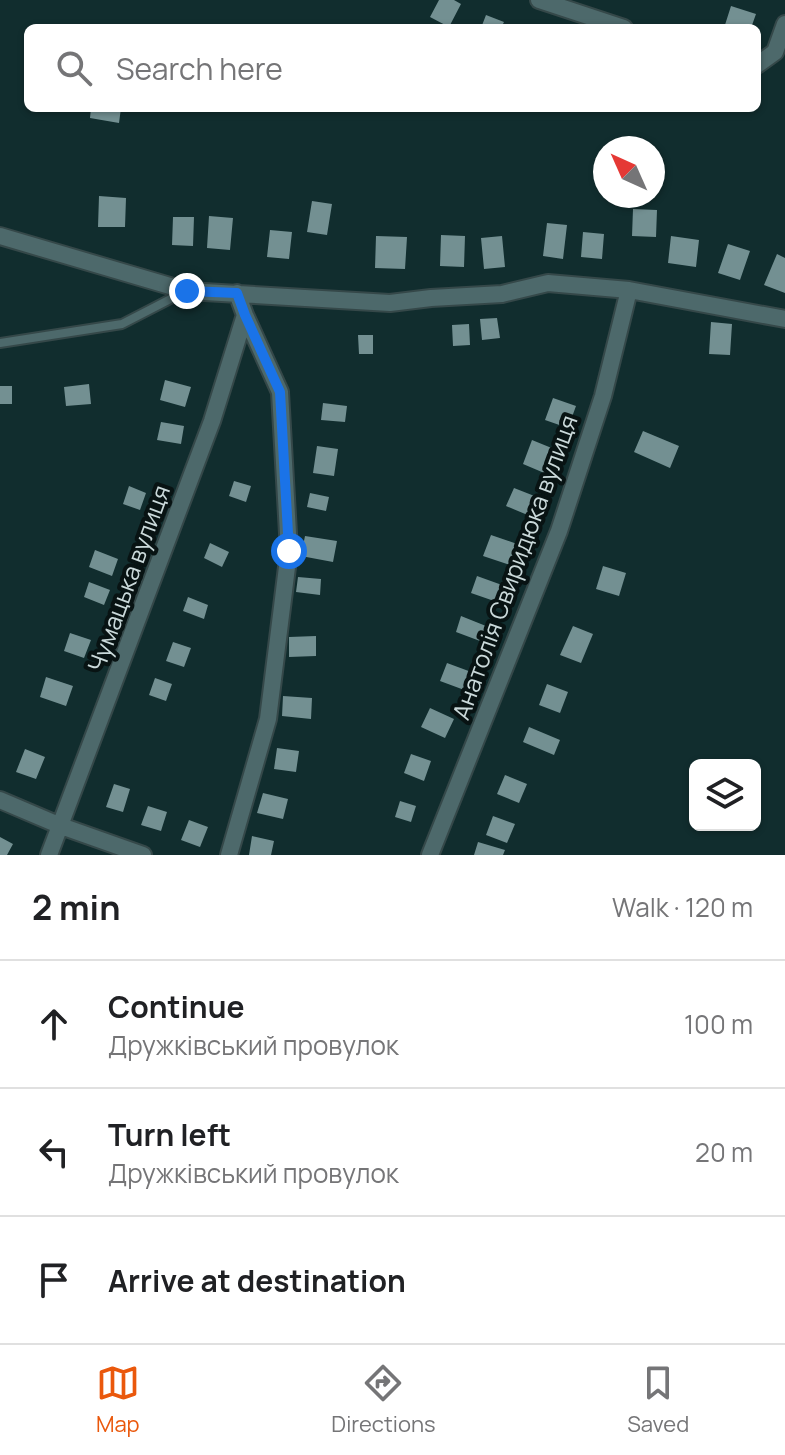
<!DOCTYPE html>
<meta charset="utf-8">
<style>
body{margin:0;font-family:Manrope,sans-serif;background:#f2f2f2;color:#202124}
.controls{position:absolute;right:24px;bottom:24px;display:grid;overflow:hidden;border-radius:12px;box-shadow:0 2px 6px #0004}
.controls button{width:72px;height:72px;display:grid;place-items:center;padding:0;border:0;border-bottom:2px solid #e0e0e0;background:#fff;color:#202124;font:40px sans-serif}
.compass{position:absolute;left:593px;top:136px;width:72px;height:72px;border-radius:50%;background:#fff;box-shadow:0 2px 6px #0004;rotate:315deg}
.stop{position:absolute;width:24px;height:24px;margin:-18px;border:6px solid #1a73e8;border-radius:50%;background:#fff}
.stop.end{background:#1a73e8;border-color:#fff;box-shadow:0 2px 8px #0008}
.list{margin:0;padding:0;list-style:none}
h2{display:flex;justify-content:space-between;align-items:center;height:104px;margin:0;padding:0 32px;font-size:34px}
h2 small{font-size:26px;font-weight:400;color:#757577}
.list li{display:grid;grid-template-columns:52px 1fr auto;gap:24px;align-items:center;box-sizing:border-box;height:128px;padding:0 32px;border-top:2px solid #e0e0e0}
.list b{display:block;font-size:30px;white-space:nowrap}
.list p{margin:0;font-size:26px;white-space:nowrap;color:#757577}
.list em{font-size:26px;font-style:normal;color:#757577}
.icon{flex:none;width:44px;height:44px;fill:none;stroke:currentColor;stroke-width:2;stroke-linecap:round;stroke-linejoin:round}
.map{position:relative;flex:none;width:785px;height:855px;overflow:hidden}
.search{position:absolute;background:#fff;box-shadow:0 2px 6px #0004;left:24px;right:24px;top:24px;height:88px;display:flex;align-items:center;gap:20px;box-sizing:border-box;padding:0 28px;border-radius:12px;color:#757577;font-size:30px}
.sheet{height:488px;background:#fff}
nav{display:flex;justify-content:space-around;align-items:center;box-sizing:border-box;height:112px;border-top:2px solid #e0e0e0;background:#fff;font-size:22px;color:#757577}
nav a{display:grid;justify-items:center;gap:4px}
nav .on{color:#ea580c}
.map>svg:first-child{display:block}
</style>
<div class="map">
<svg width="785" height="855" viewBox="0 0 785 855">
<rect width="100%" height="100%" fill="#112d2e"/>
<path fill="#739092" d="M439 0H454L461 4 449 27 430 17Z
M731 6 756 14 751 28H724Z
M486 15 504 22 501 28H481Z
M91 108H121L119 123 90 118Z
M99 196 126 198 125 227H98Z
M312 201 332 204 327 235 307 232Z
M633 209 657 210 656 237 632 236Z
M209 216 233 218 230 250 207 248Z
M173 217H194L193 246 172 245Z
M547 223 567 225 563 259 543 256Z
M270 230 292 232 289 259 267 257Z
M583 232 604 234 602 259 581 257Z
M441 235 465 236 464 267 440 266Z
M376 236 407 237 405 269 375 268Z
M502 236 505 267 484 269 481 238Z
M671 236 699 240 696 267 668 263Z
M728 244 750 251 740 280 718 273Z
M777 254 785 258V293L764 285Z
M497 318 500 338 482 340 480 319Z
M711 322 732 324 730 355 709 354Z
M469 324 470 345 453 346 452 325Z
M358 335H373V354H359Z
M165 380 191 387 185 407 160 400Z
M89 384 91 404 66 406 64 387Z
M0 386H12V404H0Z
M553 398 576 406 568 428 545 420Z
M323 403 347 406 345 422 321 420Z
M161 422 184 426 181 444 157 440Z
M643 431 679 446 670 468 634 452Z
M532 440 559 451 549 475 523 464Z
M317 446 338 449 334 476 313 473Z
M234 481 251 486 246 502 229 496Z
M129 486 146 493 140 510 123 504Z
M514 488 537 497 530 516 506 506Z
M310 493 329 497 326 511 307 507Z
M491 535 520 545 513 566 483 556Z
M305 536 337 541 333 562 301 556Z
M210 543 229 552 222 567 204 558Z
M95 550 118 559 112 576 89 567Z
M603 566 626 573 619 596 596 589Z
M477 576 502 585 497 602 471 593Z
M298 577 321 579 320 595 296 592Z
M89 582 110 590 104 605 84 597Z
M188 597 208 605 204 619 183 611Z
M461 616 486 626 480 641 456 632Z
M573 626 593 634 581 663 560 655Z
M70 633 91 640 84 658 64 651Z
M316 636V656L289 657V637Z
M173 642 191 648 184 667 166 661Z
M447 663 474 673 467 691 440 681Z
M46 677 73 686 66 706 40 697Z
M155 678 172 684 166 701 149 695Z
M547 684 568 692 560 713 539 705Z
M283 696 312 698 311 719 282 716Z
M430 708 454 719 445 738 421 727Z
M529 727 560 740 554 755 523 742Z
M277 748 299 751 296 772 274 769Z
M25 749 45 757 36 779 16 772Z
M411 754 431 761 424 781 404 773Z
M505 775 527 784 519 803 497 794Z
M114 784 130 789 123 812 106 807Z
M263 793 288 799 283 819 257 813Z
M400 801 416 806 411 822 395 817Z
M148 806 167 812 161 831 141 825Z
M493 816 515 824 507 843 486 835Z
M189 820 208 827 200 847 181 840Z
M252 836 274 841 271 855H249Z
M0 837 13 844 7 855H0Z
M478 842 505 850 503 855H474Z"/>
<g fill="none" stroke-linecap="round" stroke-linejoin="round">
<defs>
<path id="service" d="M0 343 122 324 186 291"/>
<path id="minor" d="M539 0 624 28
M757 65 775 52 785 24
M0 236 187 291 390 303 431 298 502 294 548 283 629 290 785 319
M0 800 61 826 143 855
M49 855 212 421 245 315
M229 855 268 719 289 551 280 392 245 315 237 293
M430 855 559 531 603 396 629 290"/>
</defs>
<use href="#service" stroke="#354849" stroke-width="12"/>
<use href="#minor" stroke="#354849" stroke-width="20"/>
<use href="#service" stroke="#4d696b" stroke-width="8"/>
<use href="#minor" stroke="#4d696b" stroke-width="16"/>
</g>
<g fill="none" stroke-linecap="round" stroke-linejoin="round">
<path stroke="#1a73e8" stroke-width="10" d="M187 291 237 293 245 315 280 392 289 551"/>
</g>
<g text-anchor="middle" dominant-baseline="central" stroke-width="8" stroke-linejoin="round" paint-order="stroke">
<g font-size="24" fill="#cad9da" stroke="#081313">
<text transform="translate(514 567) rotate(-70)">Анатолія Свиридюка вулиця</text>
<text transform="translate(128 578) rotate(-70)">Чумацька вулиця</text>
</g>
</g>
</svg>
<div class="controls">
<button><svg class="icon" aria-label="layers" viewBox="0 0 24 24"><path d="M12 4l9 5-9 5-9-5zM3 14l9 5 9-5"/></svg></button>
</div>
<svg class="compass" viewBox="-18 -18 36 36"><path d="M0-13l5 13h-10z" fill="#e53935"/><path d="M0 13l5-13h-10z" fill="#757577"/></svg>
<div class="stop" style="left:289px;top:551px"></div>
<div class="stop end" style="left:187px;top:291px"></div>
<div class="search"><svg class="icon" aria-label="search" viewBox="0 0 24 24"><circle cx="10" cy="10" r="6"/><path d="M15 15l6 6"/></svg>Search here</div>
</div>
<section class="sheet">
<h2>2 min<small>Walk · 120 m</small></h2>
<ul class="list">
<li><svg class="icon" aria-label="ahead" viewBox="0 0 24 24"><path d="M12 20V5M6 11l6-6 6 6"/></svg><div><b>Continue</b><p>Дружківський провулок</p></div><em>100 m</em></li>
<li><svg class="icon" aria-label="left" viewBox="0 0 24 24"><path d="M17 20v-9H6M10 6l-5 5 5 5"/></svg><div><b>Turn left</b><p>Дружківський провулок</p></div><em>20 m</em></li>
<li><svg class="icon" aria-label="arrive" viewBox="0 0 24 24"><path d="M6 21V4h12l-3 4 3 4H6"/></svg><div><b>Arrive at destination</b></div></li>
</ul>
</section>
<nav>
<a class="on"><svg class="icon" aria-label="map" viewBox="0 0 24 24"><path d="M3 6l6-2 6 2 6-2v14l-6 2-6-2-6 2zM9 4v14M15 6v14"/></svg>Map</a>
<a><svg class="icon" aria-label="directions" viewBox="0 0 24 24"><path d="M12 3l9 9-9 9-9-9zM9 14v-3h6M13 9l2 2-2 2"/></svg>Directions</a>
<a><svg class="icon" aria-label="saved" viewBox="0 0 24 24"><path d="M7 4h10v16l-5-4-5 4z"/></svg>Saved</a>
</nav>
